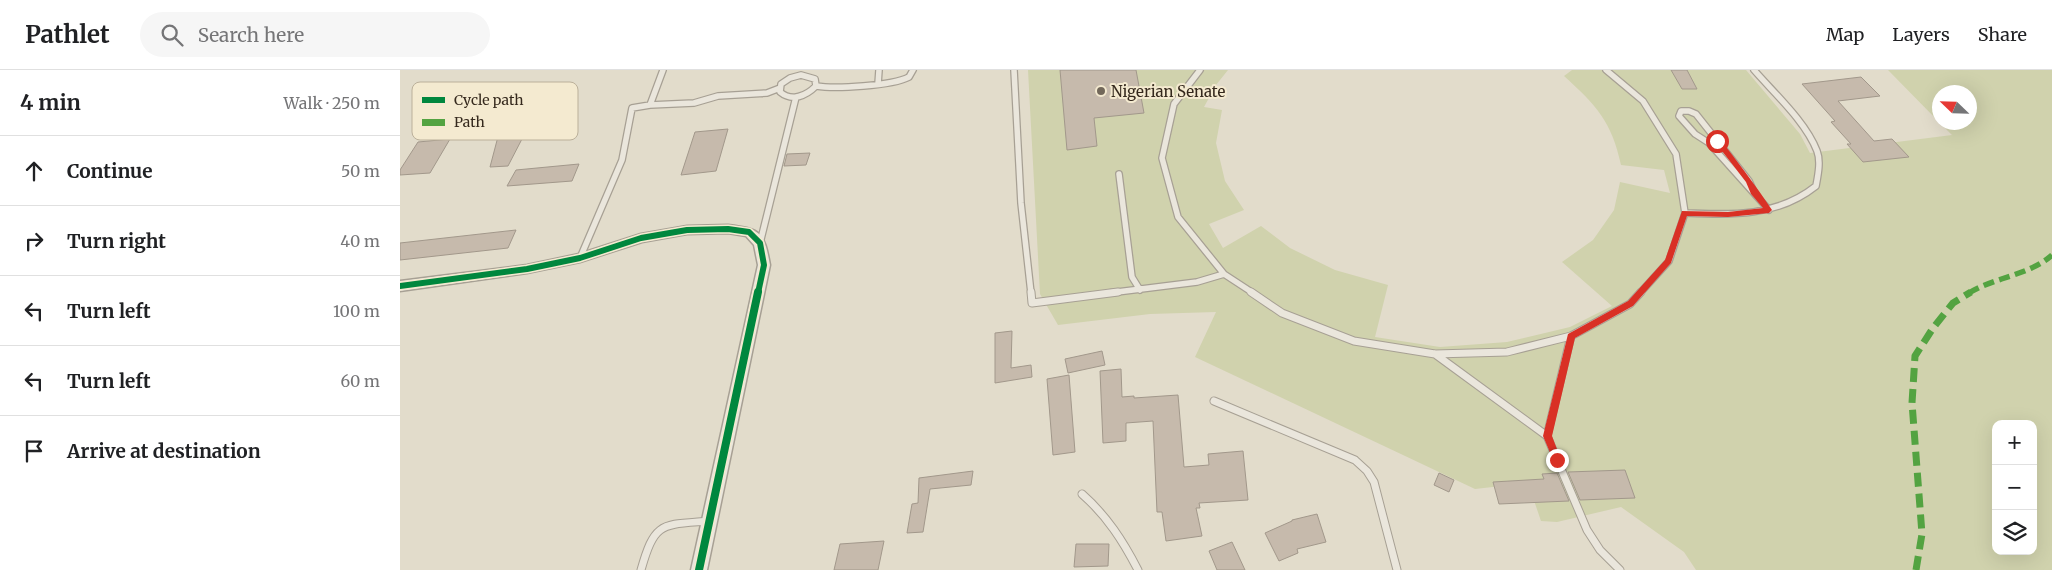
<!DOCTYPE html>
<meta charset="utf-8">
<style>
body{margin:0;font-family:Merriweather,serif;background:#f6f6f6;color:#202124}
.controls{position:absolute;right:15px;bottom:15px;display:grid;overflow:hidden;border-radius:10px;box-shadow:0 5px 20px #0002}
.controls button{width:45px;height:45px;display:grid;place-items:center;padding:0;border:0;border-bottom:1px solid #e0e0e0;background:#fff;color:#202124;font:25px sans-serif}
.compass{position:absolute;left:1532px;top:15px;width:45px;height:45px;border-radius:50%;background:#fff;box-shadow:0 5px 20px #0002;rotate:293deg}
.stop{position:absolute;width:15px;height:15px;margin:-11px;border:4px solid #d93025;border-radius:50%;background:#fff}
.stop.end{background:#d93025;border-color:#fff;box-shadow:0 1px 5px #0008}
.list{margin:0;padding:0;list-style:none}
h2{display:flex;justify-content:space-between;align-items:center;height:65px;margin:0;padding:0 20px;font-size:21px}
h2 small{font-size:16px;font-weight:400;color:#757577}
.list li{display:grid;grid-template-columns:32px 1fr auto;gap:15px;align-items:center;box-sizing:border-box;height:70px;padding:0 20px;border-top:1px solid #e0e0e0}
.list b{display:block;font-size:19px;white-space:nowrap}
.list em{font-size:16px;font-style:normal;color:#757577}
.icon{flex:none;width:28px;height:28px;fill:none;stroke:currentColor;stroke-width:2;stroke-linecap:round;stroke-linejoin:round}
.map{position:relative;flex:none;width:1652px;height:500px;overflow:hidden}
header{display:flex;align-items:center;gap:30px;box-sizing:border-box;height:70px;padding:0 25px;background:#fff;border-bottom:1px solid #e0e0e0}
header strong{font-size:24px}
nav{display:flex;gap:28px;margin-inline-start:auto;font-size:18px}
.search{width:350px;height:45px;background:#f6f6f6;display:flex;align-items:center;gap:12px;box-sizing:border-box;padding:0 18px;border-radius:28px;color:#757577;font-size:19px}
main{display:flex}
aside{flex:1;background:#fff}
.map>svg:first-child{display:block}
</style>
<header>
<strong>Pathlet</strong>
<div class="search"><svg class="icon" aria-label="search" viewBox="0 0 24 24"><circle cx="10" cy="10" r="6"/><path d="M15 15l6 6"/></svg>Search here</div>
<nav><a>Map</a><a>Layers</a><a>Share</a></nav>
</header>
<main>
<aside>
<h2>4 min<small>Walk · 250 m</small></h2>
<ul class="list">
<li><svg class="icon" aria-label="ahead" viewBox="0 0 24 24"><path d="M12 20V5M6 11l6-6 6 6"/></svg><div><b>Continue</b></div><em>50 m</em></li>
<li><svg class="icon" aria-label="right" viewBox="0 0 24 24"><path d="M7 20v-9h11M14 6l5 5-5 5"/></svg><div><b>Turn right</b></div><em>40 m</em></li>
<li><svg class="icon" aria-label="left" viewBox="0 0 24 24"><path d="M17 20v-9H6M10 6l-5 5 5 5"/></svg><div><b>Turn left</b></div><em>100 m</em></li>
<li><svg class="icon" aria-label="left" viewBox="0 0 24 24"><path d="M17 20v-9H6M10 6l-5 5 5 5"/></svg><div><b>Turn left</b></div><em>60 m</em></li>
<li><svg class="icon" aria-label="arrive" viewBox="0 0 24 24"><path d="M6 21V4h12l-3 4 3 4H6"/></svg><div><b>Arrive at destination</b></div></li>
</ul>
</aside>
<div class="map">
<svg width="1652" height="500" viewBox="0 0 1652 500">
<rect width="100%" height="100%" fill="#e2dccb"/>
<path fill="#d0d2ad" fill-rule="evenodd" d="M628 0H828L816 15 804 37 822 40 816 73 825 111 844 140 809 154 823 178 861 156 890 178 935 200 988 215 975 267 1040 277 1107 272 1170 257 1212 236 1162 192 1193 170 1214 140 1220 112 1270 123 1264 100 1221 95C1212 52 1196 35 1164 6L1172 0H1346L1400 64 1410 83 1552 65 1540 53 1570 52V22H1540L1539 52 1488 0H1652V500H1296L1284 482 1221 437 1157 452 1141 451 1128 413 1075 419 795 287 816 242 750 244 658 255 640 224ZM1596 354H1633V481H1596Z"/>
<path fill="#c6baac" stroke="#a2988b" d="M660 0H736L744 43 694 48 697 76 667 80Z
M1271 0H1287L1297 19H1282Z
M1461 7 1480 26 1438 31 1474 71 1492 69 1509 87 1463 92 1447 74H1451L1431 52 1435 51 1402 14Z
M154 31 147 62 123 67 108 96 90 97 105 40Z
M328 59 316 101 281 105 295 62Z
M50 69 30 103 0 105V100L18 72Z
M410 83 406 95 384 96 387 84Z
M179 94 172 111 107 116 116 100Z
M116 160 108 178 0 190V173Z
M612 261 611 298 631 295 632 307 595 313V263Z
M702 281 705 295 668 303 665 289Z
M721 299 722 327 734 326V328L778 325 784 397 809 395 808 384 843 381 848 430 799 433 800 438H796L802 466 766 471 762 442H757L753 351 726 353V371L703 373 700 301Z
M669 305 675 382 653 385 647 309Z
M1225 400 1235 428 1180 430 1168 402Z
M573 401 571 415 530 419 523 462 507 463 512 434 518 433 519 408Z
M1039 403 1054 410 1049 422 1034 415Z
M1157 403 1169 431 1099 434 1093 412 1144 409 1142 404Z
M917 444 926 472 897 479 898 483 879 491 865 463 892 451V450Z
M484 471 478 500H434L440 474Z
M832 472 845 500H817L809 481Z
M676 474H709L708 496 674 497Z"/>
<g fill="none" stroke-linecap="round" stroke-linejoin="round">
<defs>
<path id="lane-far1" d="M263 0 250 35 294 33 318 26 367 23 380 18
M614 0 621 133 631 223
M800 0 774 34 762 88 778 147 824 204 853 223
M1206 0 1243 31 1276 84 1285 143 1269 191 1240 223
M401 5 415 9 416 16C406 26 392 32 380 22L381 14 390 8Z
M478 14 479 0
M416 16C435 19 492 16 509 7L513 0
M719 104 732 207 740 220
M1354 122 1349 111 1296 44 1289 41H1281L1279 46 1295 64 1309 73 1369 140
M1285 143C1332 145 1377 147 1416 116 1418 105 1421 91 1417 81 1406 52 1374 23 1354 0
M360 173 396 27
M180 188 222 90 232 38 250 35
M709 223 797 212 824 204"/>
<path id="lane" d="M631 222 632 233 718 222
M851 222 882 243 954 271 1035 284 1107 282 1171 266 1230 234 1241 222
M1035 284 1147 366 1171 266
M814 331 955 390 967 401 974 412 997 500
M1147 366 1187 460 1200 480 1220 500
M682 424C707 446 723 471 738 500
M241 500C255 451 261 455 309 451"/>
<path id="street" d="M328 155C361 159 364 162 370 195L307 500H291L358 195 354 175 346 166 328 163 287 164 242 172 180 192 127 203 0 221V211L127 195 179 184 241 164 287 156Z"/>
</defs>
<use href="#lane-far1" stroke="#a7a094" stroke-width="8"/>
<use href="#lane" stroke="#a7a094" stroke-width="9"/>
<use href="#street" stroke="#a7a094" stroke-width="3"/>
<use href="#lane-far1" stroke="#eae6dc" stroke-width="5.5"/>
<use href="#lane" stroke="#eae6dc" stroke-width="7"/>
<use href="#street" fill="#eae6dc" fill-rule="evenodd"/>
<path stroke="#53a341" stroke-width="5.5" stroke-dasharray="11 5.5" stroke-linecap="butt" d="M1569 223C1595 207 1630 205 1652 185"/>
<path stroke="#53a341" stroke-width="7" stroke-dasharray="14 7" stroke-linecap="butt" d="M1516 500 1522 464 1512 333 1515 286 1533 258 1553 233 1571 222"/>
<defs>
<path id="cycleway-far1" d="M0 216 127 199 180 188 241 168 287 160 328 159 349 162 360 173 364 195 358 223"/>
<path id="cycleway" d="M299 500 358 222"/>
</defs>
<use href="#cycleway-far1" stroke="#f4ead0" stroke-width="9"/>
<use href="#cycleway" stroke="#f4ead0" stroke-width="11"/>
<use href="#cycleway-far1" stroke="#00873e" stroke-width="6"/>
<use href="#cycleway" stroke="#00873e" stroke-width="8"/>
</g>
<path fill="#d93025" d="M1315 69H1320C1338 92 1356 116 1372 140L1369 143 1328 147 1287 146 1271 193 1233 236 1175 268 1152 366 1161 390 1157 394 1154 392 1143 366 1168 264 1228 231 1265 190 1282 141 1328 142 1363 138 1351 124 1346 112 1315 72Z"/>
<circle fill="#72685a" stroke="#f4ead0" stroke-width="2" cx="701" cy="21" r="5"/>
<g text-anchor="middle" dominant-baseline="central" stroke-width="4" stroke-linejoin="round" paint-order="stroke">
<g font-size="15" fill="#35291d" stroke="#f4ead0" text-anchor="start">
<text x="711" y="21">Nigerian Senate</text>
</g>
</g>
<rect x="12" y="12" width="166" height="58" rx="8" fill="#f4ead0" stroke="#bbb09a" stroke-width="1"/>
<rect x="22" y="27" width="23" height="6" fill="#00873e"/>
<rect x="22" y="49" width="23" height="7" fill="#53a341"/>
<g font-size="14" fill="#35291d">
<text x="54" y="35">Cycle path</text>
<text x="54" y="57">Path</text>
</g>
</svg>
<div class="controls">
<button>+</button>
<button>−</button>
<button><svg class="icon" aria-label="layers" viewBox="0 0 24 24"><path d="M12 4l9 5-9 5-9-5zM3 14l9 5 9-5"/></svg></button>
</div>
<svg class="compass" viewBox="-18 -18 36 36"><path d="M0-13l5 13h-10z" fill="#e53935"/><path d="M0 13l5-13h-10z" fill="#757577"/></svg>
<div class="stop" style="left:1317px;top:71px"></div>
<div class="stop end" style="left:1157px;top:390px"></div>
</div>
</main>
